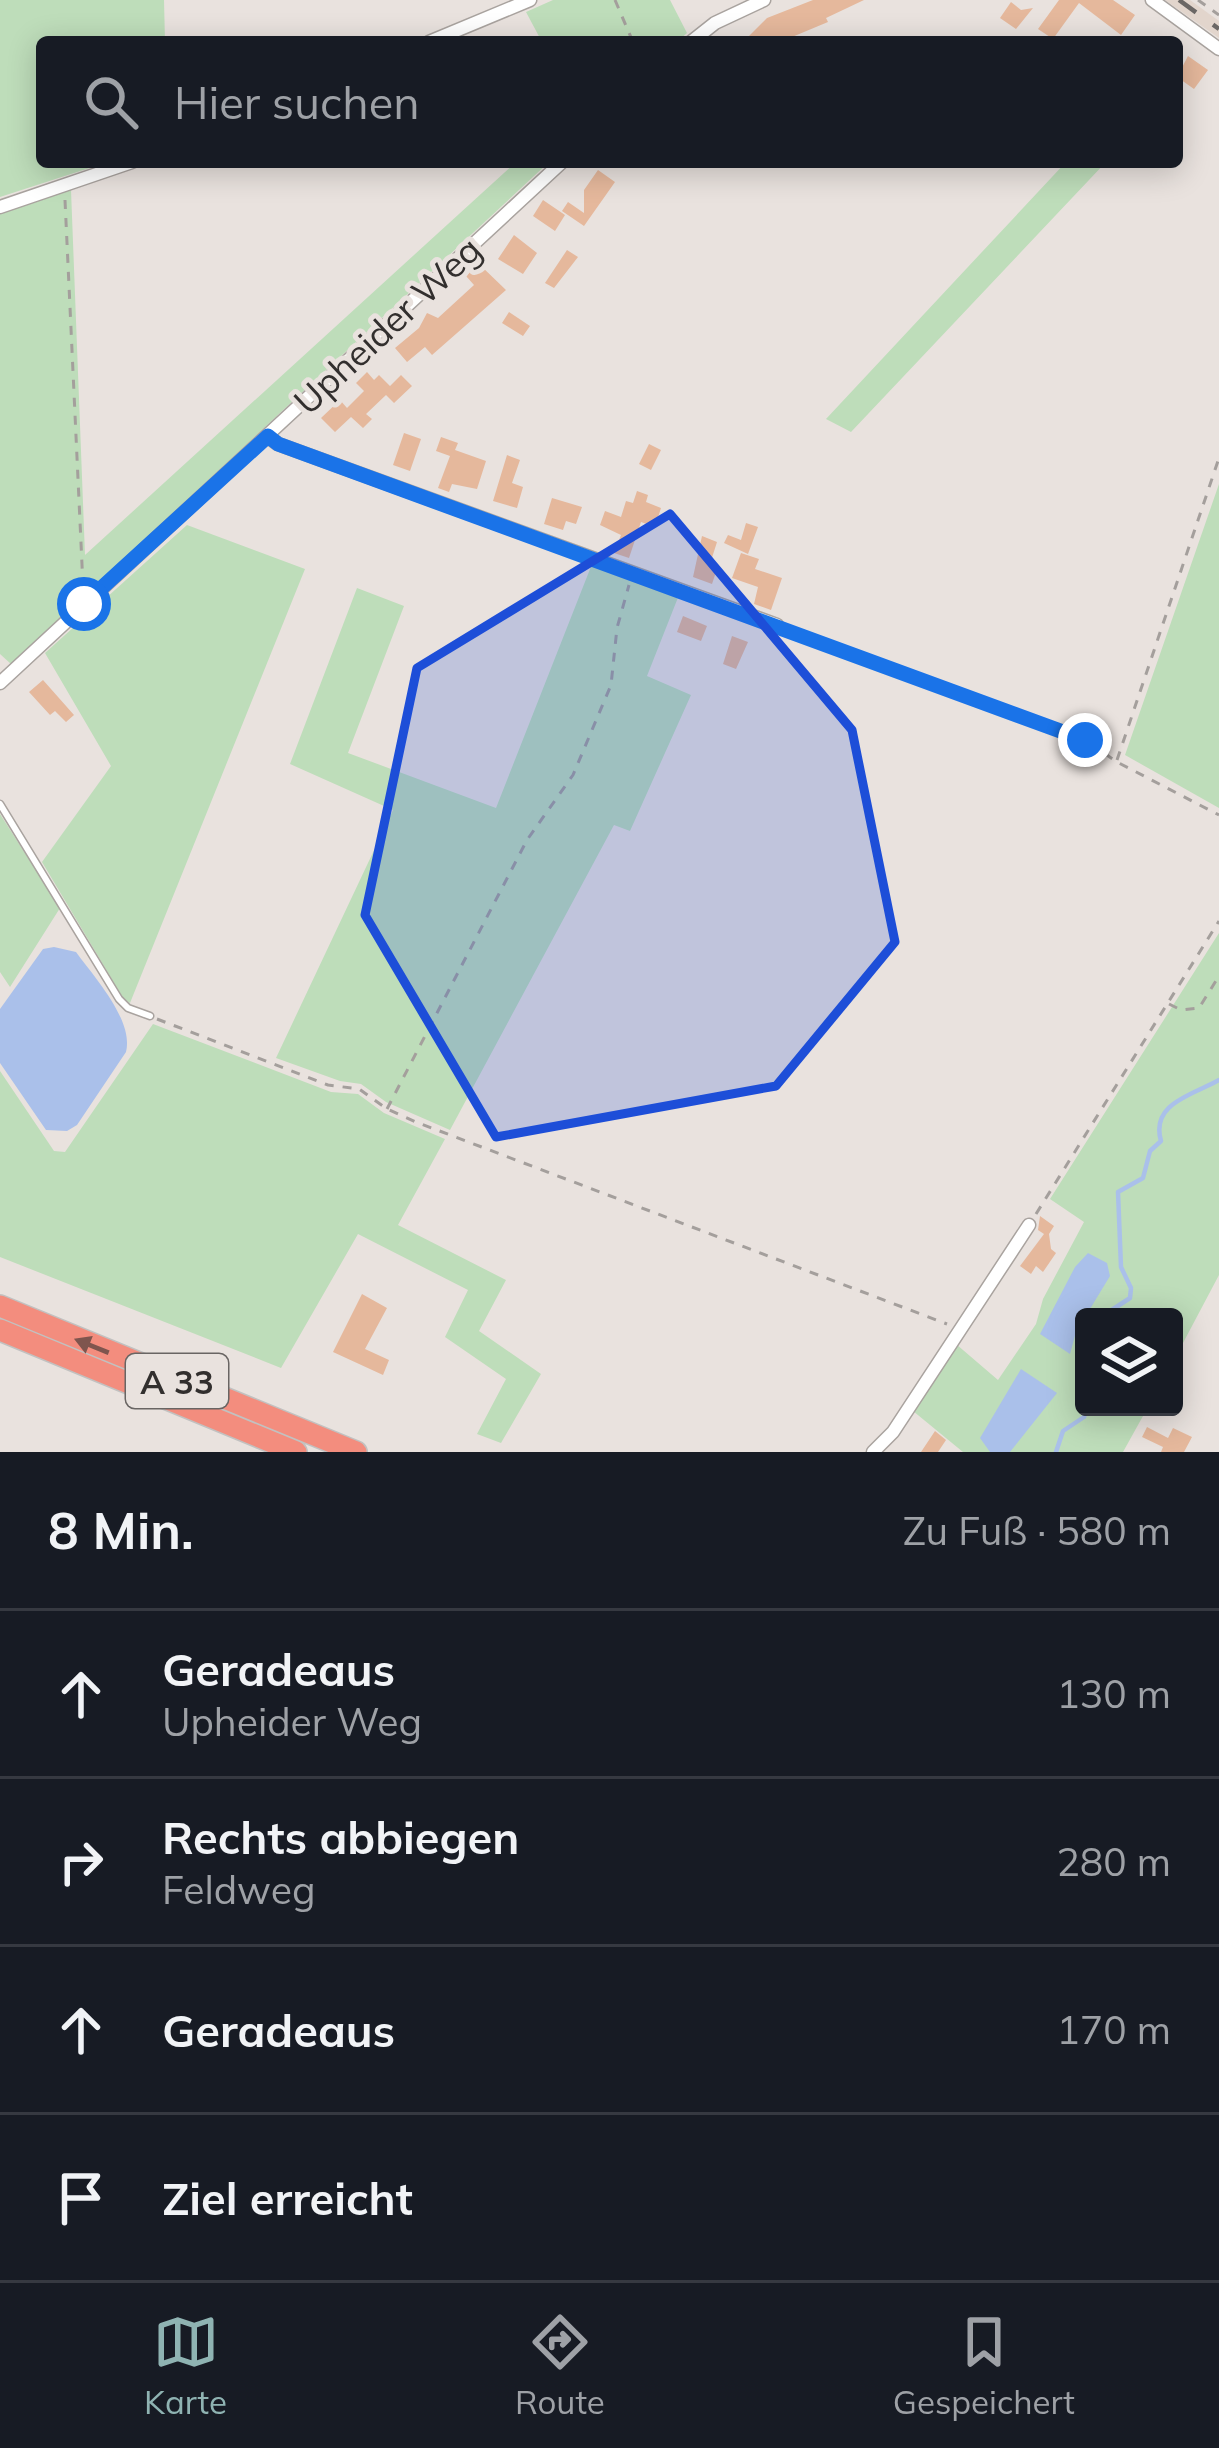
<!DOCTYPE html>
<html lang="de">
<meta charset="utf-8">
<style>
body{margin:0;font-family:Mulish,sans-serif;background:#242831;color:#f1f3f6}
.controls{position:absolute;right:36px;bottom:36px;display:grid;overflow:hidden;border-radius:12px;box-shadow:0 6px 30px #0003}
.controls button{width:108px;height:108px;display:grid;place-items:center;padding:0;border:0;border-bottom:3px solid #363941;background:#171b24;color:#f1f3f6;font:60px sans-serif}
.stop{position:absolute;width:36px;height:36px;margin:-27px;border:9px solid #1a73e8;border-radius:50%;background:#fff}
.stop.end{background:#1a73e8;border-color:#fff;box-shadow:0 3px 12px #0008}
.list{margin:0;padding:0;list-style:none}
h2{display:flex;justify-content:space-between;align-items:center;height:156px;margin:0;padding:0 48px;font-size:51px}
h2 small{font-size:39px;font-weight:400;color:#9ea1a6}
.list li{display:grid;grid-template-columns:78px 1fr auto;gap:36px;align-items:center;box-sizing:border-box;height:168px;padding:0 48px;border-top:3px solid #363941}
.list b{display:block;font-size:45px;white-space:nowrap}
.list p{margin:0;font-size:39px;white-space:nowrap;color:#9ea1a6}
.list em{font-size:39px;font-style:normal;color:#9ea1a6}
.icon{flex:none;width:66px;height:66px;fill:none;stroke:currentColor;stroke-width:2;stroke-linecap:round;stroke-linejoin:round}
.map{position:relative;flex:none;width:1219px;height:1452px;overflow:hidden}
.search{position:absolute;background:#171b24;box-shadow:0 6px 30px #0003;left:36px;right:36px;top:36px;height:132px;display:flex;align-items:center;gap:30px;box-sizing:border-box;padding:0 42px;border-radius:12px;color:#9ea1a6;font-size:45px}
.sheet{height:828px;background:#171b24}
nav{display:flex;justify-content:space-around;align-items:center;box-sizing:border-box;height:168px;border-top:3px solid #363941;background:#171b24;font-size:33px;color:#9ea1a6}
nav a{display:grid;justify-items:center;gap:6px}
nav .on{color:#8fb3b2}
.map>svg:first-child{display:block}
</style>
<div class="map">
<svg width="1219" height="1452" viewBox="0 0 1219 1452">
<rect width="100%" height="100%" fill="#e9e2de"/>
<path fill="#e2d5cc" d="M1165 0H1190L1219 21V38Z"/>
<path fill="#beddba" d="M0 0H164L165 42H42V162H108L0 197Z
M553 0H670L687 33 677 42H542L526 12Z
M516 162H549L11 664 0 654V211L71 190 85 555Z
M1066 162H1106L851 432 826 419Z
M1219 484V808L1125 755Z
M187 525 305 569 130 1003 123 998 42 862 111 766 45 653Z
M592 564 679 595 647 676 691 695 630 831 614 825 450 1130 386 1102 361 1084 340 1081 276 1058 393 810 290 764 357 588 404 606 348 753 496 808Z
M0 814 60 908 10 987 0 972Z
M1219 933V1275L1174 1360V1317H1084V1407H1148L1123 1452H963L913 1411 956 1344 998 1380 1036 1324 1043 1299 1084 1222 1050 1199Z
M153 1024 331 1092 358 1094 384 1113 445 1139 398 1225 506 1280 479 1331 541 1374 501 1443 477 1434 506 1379 445 1337 468 1290 358 1234 281 1368 0 1257V1071L54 1151 65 1152Z"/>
<path fill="#aac0ea" d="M54 947 76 952C94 977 134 1020 126 1052L77 1125 67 1131 46 1130 0 1063V1009L43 949Z
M1088 1253 1107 1263 1110 1276 1076 1332 1070 1354 1040 1334 1075 1267Z
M1021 1369 1057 1393 1010 1452H990L980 1438Z"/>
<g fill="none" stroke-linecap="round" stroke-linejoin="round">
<path stroke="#aac0ea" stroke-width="4.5" d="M1101 1317 1130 1298 1131 1288 1121 1267 1118 1192 1143 1178 1150 1151 1161 1141C1150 1103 1193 1095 1219 1080
M1056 1452 1063 1431 1084 1417 1087 1407"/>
</g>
<path fill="#e5b89c" d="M813 0H864L826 18 828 22 780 42H743L767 18Z
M1059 0H1113L1135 15 1121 35 1079 3 1053 39 1038 29Z
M1011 2 1021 10 1033 8 1016 29 1000 18Z
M1188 56 1208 70 1194 89 1177 77Z
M598 170 615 182 584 226 562 211 568 202 584 213V190Z
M543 200 565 215 555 231 533 216Z
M514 235 537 253 523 274 498 259Z
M567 250 578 257 554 288 545 283Z
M479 264 506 290 432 355 425 347 407 362 395 348 419 328 427 313 438 318 474 285 466 276Z
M509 312 530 326 523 336 502 323Z
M367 372 374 380 379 375 390 386 401 375 412 386 394 403 386 395 366 414 372 419 363 428 351 417 335 432 321 418 340 400 347 408 364 391 356 383Z
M404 433 421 439 410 471 393 465Z
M441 437 458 443 455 450 486 461 477 489 452 484 449 492 438 488 450 456 436 451Z
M649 444 661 450 651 470 639 464Z
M507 455 520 460 512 483 523 487 517 508 493 501Z
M637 491 648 495 646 502 661 508 655 527 641 522 629 558 614 553 621 535 600 525 605 511 621 517 626 501 633 503Z
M552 498 582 507 576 524 566 521 563 530 544 524Z
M746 523 758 527 748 554 724 543 728 535 741 540Z
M702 536 717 542 709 567 717 569 712 584 693 577Z
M741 553 759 559 755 569 782 578 771 610 754 604 758 587 732 578Z
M683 616 707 626 701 641 677 632Z
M732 636 748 642 736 669 723 664Z
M43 680 74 715 66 722 55 711 50 715 29 692Z
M1040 1216 1054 1226 1049 1234 1051 1249 1056 1253 1043 1272 1036 1266 1031 1274 1020 1266 1044 1234 1038 1230Z
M362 1294 387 1308 365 1349 389 1360 383 1375 333 1352Z
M1147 1427 1168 1438 1173 1428 1192 1437 1184 1452H1161L1163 1447 1142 1437Z
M935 1431 946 1440 938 1452H921Z"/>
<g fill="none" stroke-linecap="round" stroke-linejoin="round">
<defs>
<path id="lane" d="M0 804 119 999 128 1008 150 1016"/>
<path id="street" d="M1152 0 1219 49
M429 42 530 0
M691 42 715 23 764 0
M0 207 132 162
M268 437 278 444 777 625
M0 683 562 162
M873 1452 893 1432 1029 1225"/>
<path id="highway" d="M0 1306 356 1452
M0 1330 296 1452"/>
</defs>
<use href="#lane" stroke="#a9a39f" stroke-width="9"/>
<use href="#street" stroke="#a9a39f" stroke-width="15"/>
<use href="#highway" stroke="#c2c1c0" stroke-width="24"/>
<path stroke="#a49f9c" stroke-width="3" stroke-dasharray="9 9" stroke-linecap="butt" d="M615 0 633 42
M1198 0 1219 15
M65 200 83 586
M787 629 1085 740 1117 762 1219 815
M1117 760 1219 458
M1169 1004 1181 1010 1199 1008 1219 976
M157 1019 328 1085 359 1089 387 1109 416 1122 947 1324
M387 1109 527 840 573 775 611 685 617 628 629 585
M1036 1214 1219 921"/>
<use href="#lane" stroke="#fff" stroke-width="6"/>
<use href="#street" stroke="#fff" stroke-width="12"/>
<use href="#highway" stroke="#f38d7e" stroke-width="21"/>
<path stroke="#6b6765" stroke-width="4.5" stroke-dasharray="21 21" stroke-linecap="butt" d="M1179 0 1219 29"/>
</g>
<defs><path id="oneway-solid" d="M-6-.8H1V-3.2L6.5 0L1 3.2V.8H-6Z" transform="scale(3)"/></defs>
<use fill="#7f554e" href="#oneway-solid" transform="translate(92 1346) rotate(-158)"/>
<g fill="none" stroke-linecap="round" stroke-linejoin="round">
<path stroke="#1a73e8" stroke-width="15" d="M84 604 268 436 278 444 1085 740"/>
</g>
<path fill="#1d4ed8" fill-opacity="0.2" stroke="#1d4ed8" stroke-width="9" stroke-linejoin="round" d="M670 514 852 730 895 942 776 1086 496 1137 365 915 417 668Z"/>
<g text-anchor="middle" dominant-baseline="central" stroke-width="10" stroke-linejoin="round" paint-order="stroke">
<rect fill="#e9e2de" stroke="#696563" stroke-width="3" x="126" y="1354" width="102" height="54" rx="9"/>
<g font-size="33" font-weight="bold" fill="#322f2e">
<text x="177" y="1381">A 33</text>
</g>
<g font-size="36" fill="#322f2e" stroke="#e9e2de">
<text transform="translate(387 325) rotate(-43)">Upheider Weg</text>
</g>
</g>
</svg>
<div class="controls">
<button><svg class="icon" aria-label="layers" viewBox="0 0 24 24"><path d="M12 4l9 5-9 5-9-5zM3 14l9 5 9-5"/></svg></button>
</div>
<div class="stop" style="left:84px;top:604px"></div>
<div class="stop end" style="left:1085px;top:740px"></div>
<div class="search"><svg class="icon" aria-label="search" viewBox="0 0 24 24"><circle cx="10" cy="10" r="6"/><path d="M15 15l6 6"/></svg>Hier suchen</div>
</div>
<section class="sheet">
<h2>8 Min.<small>Zu Fuß · 580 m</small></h2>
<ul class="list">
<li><svg class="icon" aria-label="ahead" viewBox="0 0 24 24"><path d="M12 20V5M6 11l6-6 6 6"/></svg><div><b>Geradeaus</b><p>Upheider Weg</p></div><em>130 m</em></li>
<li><svg class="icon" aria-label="right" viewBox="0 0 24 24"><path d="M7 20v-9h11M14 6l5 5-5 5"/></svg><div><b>Rechts abbiegen</b><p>Feldweg</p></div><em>280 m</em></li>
<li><svg class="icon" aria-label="ahead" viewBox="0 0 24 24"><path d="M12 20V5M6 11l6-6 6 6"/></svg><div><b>Geradeaus</b></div><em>170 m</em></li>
<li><svg class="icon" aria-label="arrive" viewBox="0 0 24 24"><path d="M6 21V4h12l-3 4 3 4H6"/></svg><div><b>Ziel erreicht</b></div></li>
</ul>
</section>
<nav>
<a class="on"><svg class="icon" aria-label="map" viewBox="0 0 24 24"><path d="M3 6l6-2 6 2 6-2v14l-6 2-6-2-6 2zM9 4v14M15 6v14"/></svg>Karte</a>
<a><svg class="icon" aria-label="directions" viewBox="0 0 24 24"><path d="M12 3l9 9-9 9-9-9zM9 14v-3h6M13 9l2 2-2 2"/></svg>Route</a>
<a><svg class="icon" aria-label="saved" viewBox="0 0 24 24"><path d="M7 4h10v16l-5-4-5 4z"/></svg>Gespeichert</a>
</nav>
